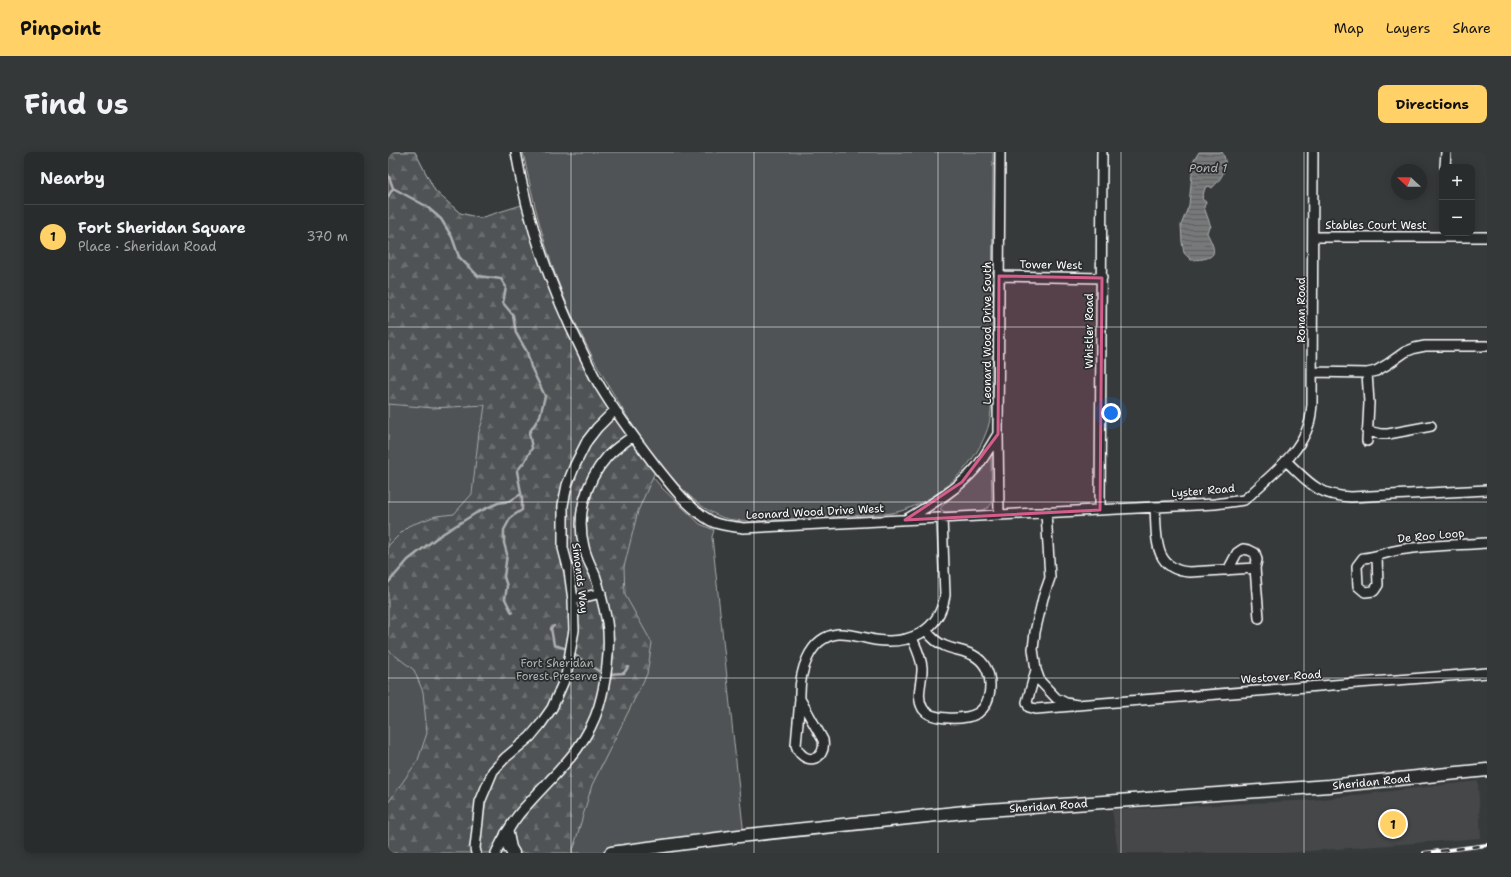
<!DOCTYPE html>
<meta charset="utf-8">
<style>
body{margin:0;font-family:"Shantell Sans",sans-serif;background:#353838;color:#f1f3f6}
.controls{position:absolute;right:12px;top:12px;display:grid;overflow:hidden;border-radius:8px;box-shadow:0 2px 10px #0003}
.controls button{width:36px;height:36px;display:grid;place-items:center;padding:0;border:0;border-bottom:1px solid #454848;background:#292c2c;color:#f1f3f6;font:20px sans-serif}
.compass{position:absolute;left:1003px;top:12px;width:36px;height:36px;border-radius:50%;background:#292c2c;box-shadow:0 2px 10px #0003;rotate:292deg}
.you{position:absolute;left:723px;top:261px;width:14px;height:14px;margin:-10px;border:3px solid #fff;border-radius:50%;background:#1a73e8;box-shadow:0 0 0 6px #1a73e833}
.badge{display:grid;place-items:center;width:26px;height:26px;border-radius:50%;background:#ffd166;color:#111;font-size:13px;font-weight:700}
.pin{position:absolute;translate:-50% -50%;border:2px solid #fff;box-shadow:0 1px 4px #0006}
.list{margin:0;padding:0;list-style:none}
h2{display:flex;justify-content:space-between;align-items:center;height:52px;margin:0;padding:0 16px;font-size:17px}
h2 small{font-size:13px;font-weight:400;color:#a5a7a9}
.list li{display:grid;grid-template-columns:26px 1fr auto;gap:12px;align-items:center;box-sizing:border-box;height:64px;padding:0 16px;border-top:1px solid #454848}
.list b{display:block;font-size:15px;white-space:nowrap}
.list p{margin:0;font-size:13px;white-space:nowrap;color:#a5a7a9}
.list em{font-size:13px;font-style:normal;color:#a5a7a9}
.map{position:relative;flex:none;width:1099px;height:701px;overflow:hidden;border-radius:8px}
header{display:flex;align-items:center;gap:24px;box-sizing:border-box;height:56px;padding:0 20px;background:#ffd166;color:#111}
header strong{font-size:19px}
nav{display:flex;gap:22px;margin-inline-start:auto;font-size:14px}
.intro{display:flex;align-items:center;justify-content:space-between;box-sizing:border-box;height:96px;padding:0 24px}
h1{margin:0;font-size:28px}
.button{padding:10px 18px;border-radius:8px;background:#ffd166;color:#111;font-size:14px;font-weight:700}
main{display:flex;gap:24px;padding:0 24px}
aside{flex:1;background:#292c2c;border-radius:8px;box-shadow:0 2px 10px #0003}
.map>svg:first-child{display:block}
</style>
<header>
<strong>Pinpoint</strong>
<nav><a>Map</a><a>Layers</a><a>Share</a></nav>
</header>
<div class="intro"><h1>Find us</h1><a class="button">Directions</a></div>
<main>
<aside>
<h2>Nearby<small></small></h2>
<ul class="list">
<li><span class="badge">1</span><div><b>Fort Sheridan Square</b><p>Place · Sheridan Road</p></div><em>370 m</em></li>
</ul>
</aside>
<div class="map">
<svg width="1099" height="701" viewBox="0 0 1099 701">
<defs>
<pattern id="forest-firs" width="22" height="20" patternUnits="userSpaceOnUse"><rect width="22" height="20" fill="#505354"/><path d="M5 1l3.5 6h-7zM16 11l3.5 6h-7z" fill="#6a6d6e"/></pattern>
<pattern id="water-rules" width="6" height="5" patternUnits="userSpaceOnUse"><rect width="6" height="5" fill="#767879"/><path d="M0 2.5h6" fill="none" stroke="#616262"/></pattern>
</defs>
<rect width="100%" height="100%" fill="#373a3b"/>
<filter id="ink" filterUnits="userSpaceOnUse"><feTurbulence type="fractalNoise" baseFrequency=".025" numOctaves="2"/><feDisplacementMap in="SourceGraphic" scale="8" xChannelSelector="R" yChannelSelector="G"/><feConvolveMatrix kernelMatrix="1 2 1 2 8 2 1 2 1" color-interpolation-filters="sRGB"/></filter>
<g filter="url(#ink)">
<path fill="#444748" d="M1090 629 1093 686 896 701H730L724 658 925 648Z"/>
<path fill="#505354" stroke="#a8a9aa" d="M0 0H27L47 39 72 61 92 66 126 56 138 97 264 324 274 336 312 372 326 378 324 385 356 684 223 701H184L188 690 0 701Z
M135 0H605L604 245C603 257 603 269 598 281 584 318 550 347 513 359 506 361 498 362 492 362 459 364 427 366 395 367 377 368 358 371 340 367 280 354 199 201 176 145 157 99 145 49 135 0Z
M602 304H603L604 351C599 363 569 360 557 360L552 357 554 354C573 338 585 326 600 305Z"/>
<path fill="url(#forest-firs)" stroke="#a8a9aa" d="M0 0H27L47 39 72 61 92 66 140 51 151 91 212 235 269 315 250 359 236 415 237 443 264 491 259 522 204 633 184 701H0V651L30 608 39 581 35 540 26 518 0 498V394L20 374 48 364 66 362 84 342 91 280 95 267 97 253 45 256 0 252Z"/>
<path fill="url(#water-rules)" stroke="#adaeaf" d="M811 0H834C842 13 834 27 824 36L821 34 817 36 814 47 818 50 816 55 823 75 820 77 819 81C830 102 829 107 803 108L796 101 794 90 793 73 801 53 805 10Z"/>
<g fill="none" stroke-linecap="round" stroke-linejoin="round">
<path stroke="#adaeaf" stroke-width="2.5" d="M0 22 5 36 38 54 53 67 64 85 71 105 90 124 113 127 118 135 115 151 125 163 128 181 139 200 143 215 157 244 152 264 141 281 144 296 137 309 129 319 134 346V358L123 365 116 378V391L119 402 116 425 119 434 117 447 124 461
M0 45 5 36
M0 431 20 408 51 384 88 361 110 351 122 349 133 342
M166 474 163 476 166 493 176 496
M184 501 215 522
M220 522 236 521 240 515"/>
<defs>
<path id="minor" d="M128 0C139 69 164 139 195 201 201 213 206 225 213 236 229 263 248 288 267 313 283 333 300 356 323 369 331 374 345 374 355 376L827 352 856 348 863 342C884 322 912 301 921 272 923 266 923 259 924 253L925 0
M1057 15 1058 0
M925 85H1099
M611 124 714 126
M924 220 979 221 988 219 1000 212 1017 200 1027 196 1037 194H1099
M979 279 993 282H1000L1043 274
M979 289 981 251 979 221
M898 309C921 330 928 343 963 345L1099 338
M767 355C769 383 764 418 802 420L867 416 871 466
M712 358 714 0
M658 360 662 426 655 446 647 480 645 497 648 518 652 529 668 546 678 551 689 553 1099 521
M611 362 610 282 612 0
M519 367C544 352 569 338 588 316 596 306 603 293 610 282
M989 405 990 433 986 439 977 440 970 434 969 414 975 406C990 405 1003 398 1018 397 1045 393 1072 393 1099 391
M840 418 849 401 855 397 861 398 867 401 869 408 867 416
M185 448 213 441
M524 486C528 495 533 505 534 515 535 528 527 544 535 557 544 569 578 568 590 561 603 552 605 530 598 516 589 499 572 500 557 494 549 491 543 485 538 478
M648 518 639 550 641 555 648 557 684 554
M412 547C411 522 420 485 450 482 462 481 475 486 487 488 521 493 551 480 557 443L554 366
M412 547 435 588C439 610 414 614 408 593Z
M88 701 87 696 92 650 105 619 117 606 142 585 152 573 164 556 178 524 186 478 185 448 181 419 175 396V353L179 333 187 313 199 289 209 276 227 258
M108 701C115 686 127 665 139 653 167 621 198 597 211 554 218 530 223 495 219 470 216 455 212 438 207 423 203 414 198 405 196 395 188 364 197 330 219 305 226 297 236 291 245 284"/>
<g id="major">
<path d="M119 682 122 696 125 701"/>
<path id="s1" d="M223 701 351 684 586 659 941 634 1099 618"/>
</g>
</defs>
<use href="#minor" stroke="#fff" stroke-width="12"/>
<use href="#major" stroke="#fff" stroke-width="15"/>
<use href="#minor" stroke="#2a2d2e" stroke-width="9"/>
<use href="#major" stroke="#2a2d2e" stroke-width="12"/>
<defs>
<path id="rail" d="M1036 701 1099 693"/>
</defs>
<use href="#rail" stroke="#fff" stroke-width="4"/>
<use href="#rail" stroke="#2a2d2e" stroke-width="2.5" stroke-dasharray="8" stroke-linecap="butt"/>
</g>
</g>
<path fill="#d45d8c" fill-opacity="0.2" stroke="#d45d8c" stroke-width="3" stroke-linejoin="round" d="M611 124 714 126 712 358 517 368 574 330 610 282Z"/>
<path fill="none" stroke="#fff" stroke-width="1" stroke-opacity="0.55" d="M183 0V701M366 0V701M550 0V701M733 0V701M916 0V701M0 175H1099M0 350H1099M0 526H1099"/>
<g text-anchor="middle" dominant-baseline="central" stroke-width="3.5" stroke-linejoin="round" paint-order="stroke">
<g font-size="11" fill="#fff" stroke="#2a2d2e">
<text x="988" y="73">Stables Court West</text>
<text transform="translate(663 113) rotate(1)">Tower West</text>
<text transform="translate(913 158) rotate(-90)">Ronan Road</text>
<text transform="translate(701 179) rotate(-90)">Whistler Road</text>
<text transform="translate(599 181) rotate(-90)">Leonard Wood Drive South</text>
<text transform="translate(815 339) rotate(-5)">Lyster Road</text>
<text transform="translate(427 360) rotate(-3)">Leonard Wood Drive West</text>
<text transform="translate(1043 384) rotate(-5)">De Roo Loop</text>
<text transform="translate(192 426) rotate(83)">Simonds Way</text>
<text transform="translate(893 525) rotate(-4)">Westover Road</text>
<text stroke="none"><textPath href="#s1" startOffset="764">Sheridan Road</textPath></text>
<text stroke="none"><textPath href="#s1" startOffset="440">Sheridan Road</textPath></text>
</g>
<g font-size="11" fill="#b0b2b2" stroke="#2a2d2e">
<text x="169" y="511">Fort Sheridan<tspan x="169" dy="13">Forest Preserve</tspan></text>
</g>
<g font-size="12" font-style="italic" fill="#b4b5b5" stroke="#2a2d2e">
<text x="820" y="16">Pond 1</text>
</g>
</g>
</svg>
<div class="controls">
<button>+</button>
<button>−</button>
</div>
<svg class="compass" viewBox="-18 -18 36 36"><path d="M0-13l5 13h-10z" fill="#e53935"/><path d="M0 13l5-13h-10z" fill="#a5a7a9"/></svg>
<div class="you"></div>
<div class="pin badge" style="left:1005px;top:672px">1</div>
</div>
</main>
